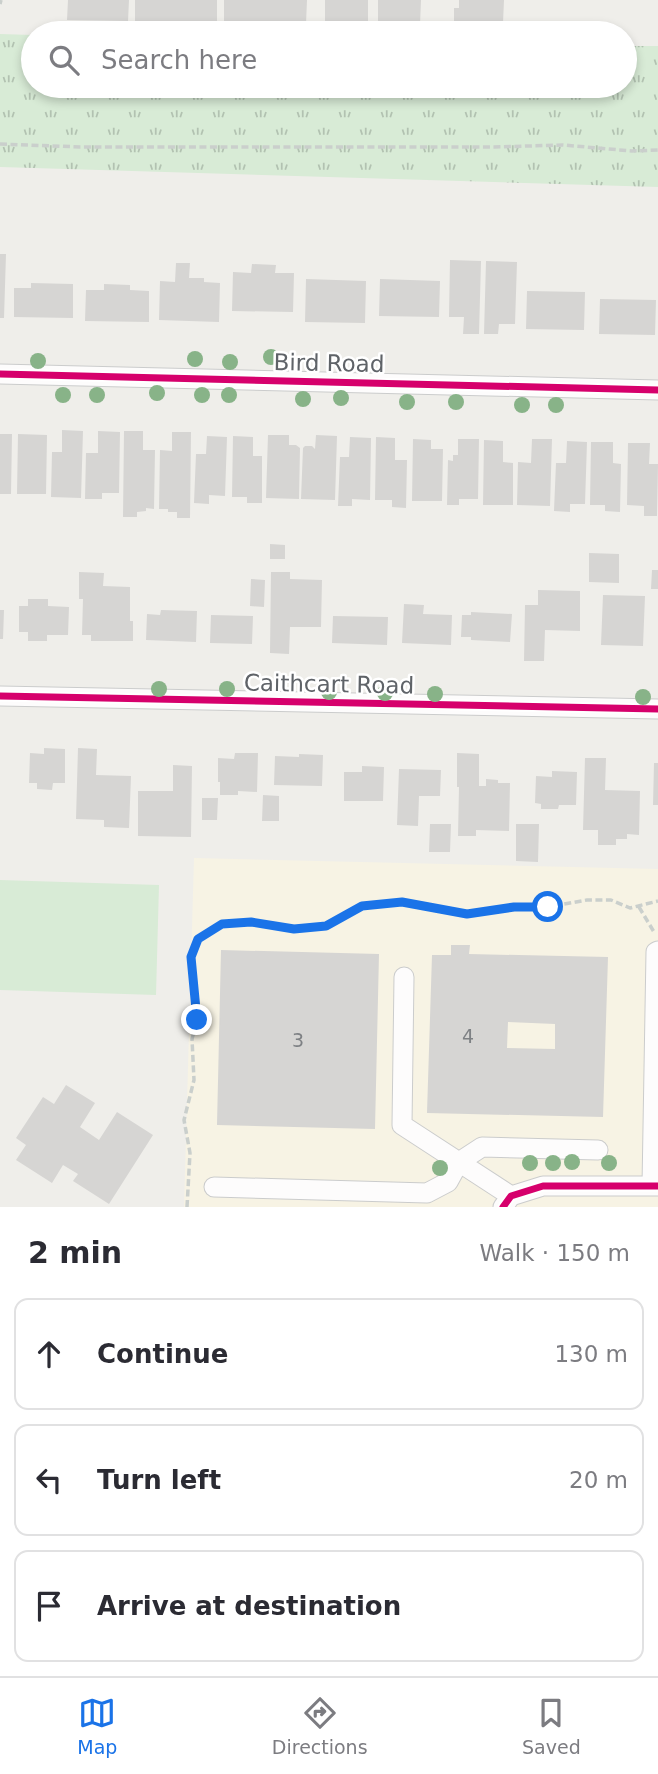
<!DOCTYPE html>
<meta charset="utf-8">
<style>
body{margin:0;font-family:"DejaVu Sans",sans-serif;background:#f7f7f7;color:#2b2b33}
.stop{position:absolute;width:21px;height:21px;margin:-16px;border:5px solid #1a73e8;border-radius:50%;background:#fff}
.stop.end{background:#1a73e8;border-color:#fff;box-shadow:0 2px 7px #0008}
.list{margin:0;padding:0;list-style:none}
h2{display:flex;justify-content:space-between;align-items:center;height:91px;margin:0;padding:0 28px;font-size:30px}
h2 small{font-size:23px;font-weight:400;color:#7c7c81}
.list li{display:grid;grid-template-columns:46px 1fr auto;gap:21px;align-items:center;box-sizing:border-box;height:112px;margin:0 14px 14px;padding:0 14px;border:2px solid #e1e1e2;border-radius:14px}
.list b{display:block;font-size:26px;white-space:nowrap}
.list em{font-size:23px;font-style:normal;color:#7c7c81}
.icon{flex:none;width:38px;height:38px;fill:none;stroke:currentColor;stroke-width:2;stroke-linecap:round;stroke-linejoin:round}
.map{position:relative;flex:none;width:658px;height:1207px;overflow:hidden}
.search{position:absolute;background:#fff;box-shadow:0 4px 10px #0003;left:21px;right:21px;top:21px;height:77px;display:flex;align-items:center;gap:18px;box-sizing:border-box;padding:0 24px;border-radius:38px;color:#7c7c81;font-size:26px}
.sheet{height:469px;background:#fff}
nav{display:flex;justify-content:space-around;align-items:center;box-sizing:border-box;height:98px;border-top:2px solid #e1e1e2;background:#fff;font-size:19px;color:#7c7c81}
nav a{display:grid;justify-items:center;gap:4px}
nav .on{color:#1a73e8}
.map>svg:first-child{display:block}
</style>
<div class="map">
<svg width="658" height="1207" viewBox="0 0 658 1207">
<defs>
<pattern id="grass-tufts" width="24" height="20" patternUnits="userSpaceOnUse" patternTransform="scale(1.75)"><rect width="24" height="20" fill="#d8ebd6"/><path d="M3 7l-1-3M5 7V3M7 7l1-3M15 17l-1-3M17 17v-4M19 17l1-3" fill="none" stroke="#b2c2b1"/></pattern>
</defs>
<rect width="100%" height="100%" fill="#efeeea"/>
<path fill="#f7f3e4" d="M194 858 658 869V1207H184Z"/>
<path fill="url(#grass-tufts)" d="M0 34 33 35V86H625V46H658V187L0 167Z"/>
<path fill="#d8ebd6" d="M0 880 159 885 156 995 0 990Z"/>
<path fill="#d6d5d3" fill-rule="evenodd" d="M68 0H129L128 21 67 20Z
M135 0H217V22L135 21Z
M224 0H307L306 24 224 22Z
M325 0H368V25L325 24Z
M378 0H421L420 25H378Z
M459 0H504L503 23 454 22V8H459Z
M0 254H6L4 318H0Z
M450 260 481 261 479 334H463L464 317H449Z
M486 261 517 262 515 324H499L498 334H484Z
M176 263H190L189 278H204V282L220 283 219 322 159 320 160 281 175 282Z
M252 264 276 265 275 273H294L293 312 232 311 233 272 251 273Z
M306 279 366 281 365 323 305 322Z
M380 279 440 281 439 317 379 316Z
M31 283 73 284V318L14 317V288H31Z
M104 284 130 285V290L149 291V322L85 321 86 290H104Z
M527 291 585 292 584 330 526 329Z
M600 299 656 300 655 335 599 334Z
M62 430 83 431 81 498 51 497 52 452H62Z
M98 431 120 432 119 493H102V499H85L86 453H98Z
M124 431H143V450H155L154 509 146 508V511L137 512V517H123Z
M172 432H191L190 518H177V512H168V509H159L160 450 172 451Z
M0 434H12L11 494H0Z
M18 434 47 435 46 494H17Z
M268 435H289V445H296L300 448 299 499 266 498Z
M316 435 337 436 335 500 301 499 303 448 305 446H312L315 449Z
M207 436 227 437 225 496 209 495V504L194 503 196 454H206Z
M233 436 253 437V456H262V503H247V497H232Z
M350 437 371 438 370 500 352 499V506H338L340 457H349Z
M376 437 395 438V460H407L406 508 392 507V500H375Z
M413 439 431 440V449H443L442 501H412Z
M458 439H479L478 499H459V505H447L448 460 453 461V455H458Z
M532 439H552L550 506 517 505 518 462 531 463Z
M484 440 503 441V462L513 463V505H483Z
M567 441 587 442 585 504H570V512L554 511 556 463H566Z
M591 442H613V463L621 464 620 512 605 511V505H590Z
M628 443H650L649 464H658L657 516H644V506L627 505Z
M270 544 285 545V559H270Z
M589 553 619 554V583L589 582Z
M652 570H658V589H651Z
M79 572 104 573 103 586 130 587V621H133V641H91V635H82L83 599H79Z
M271 572H290V579L322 580 321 627H290L289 654 270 653Z
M251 579 265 580 264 607 250 606Z
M538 590 580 591V631L545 630 544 661H524L525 605H538Z
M603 595 645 596 643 646 601 645Z
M28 599H48V606L69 607 68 635H47V641H28V632H19V606H28Z
M404 604 424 605 423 614 452 615 451 645 402 643Z
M0 610H4L3 639H0Z
M161 610 197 611 196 642 146 640 147 614 160 615Z
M471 612 512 614 510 642 471 640V637H461L462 615H471Z
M211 615 253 616 252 644 210 643Z
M333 616 388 617 387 645 332 643Z
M44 748 65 749V783H53L52 790 37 789V783H29L30 753 44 754Z
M78 748 97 749 96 775 131 776 129 828 104 827V820L76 819Z
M235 753H258L257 792 238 791V795H220V782H218V758L234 759Z
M457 753 479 754V786H486V779L498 780V783H510L509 831 476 830V836H458L459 787H457Z
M299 754 323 755 322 786 274 785 275 756 299 757Z
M585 758H606L605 790 640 791 639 835 627 834V839H616V845H598V830H583Z
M654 763H658V805H653Z
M173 765 192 766 191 837 138 836V791H173Z
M362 766 384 767 383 801H344V772H362Z
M399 769 441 770 440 796H419L418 826 397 825Z
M552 771 577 772 576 805H559L558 809H541V804L535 803 536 776 552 777Z
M263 795 279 796V821H262Z
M202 798H218L217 820H202Z
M430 824H451L450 852H429Z
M516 824H539L538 862 516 861Z
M451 945H470L469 954 608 957 603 1117 427 1113 432 955H451ZM508 1022 555 1024V1049L507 1048Z
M221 950 379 954 375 1129 217 1125Z
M66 1085 95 1103 80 1127 99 1140 117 1112 153 1135 109 1204 73 1181 78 1174 63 1165 52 1183 16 1160 26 1145 16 1138 43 1097 54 1104Z"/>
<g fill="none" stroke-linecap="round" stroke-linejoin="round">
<defs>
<path id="minor" d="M0 374 658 390
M0 696 658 709
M404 977 402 1125 511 1196
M652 1186 656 952 658 951
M214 1187 427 1193 448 1182 459 1162 482 1147 598 1150
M503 1207 511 1196 543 1186H658"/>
</defs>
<use href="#minor" stroke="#cbcccc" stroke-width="21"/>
<path stroke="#cacfcc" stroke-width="3.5" stroke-dasharray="7 3.5" stroke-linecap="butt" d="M0 4 1 0
M0 144 80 147H494L563 145 632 151 658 150
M639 907 654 932
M187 1207 190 1153 184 1120 194 1080 192 1039 197 1020 190 957 198 939 222 924 251 922 294 929 326 926 362 906 402 903 467 914 514 907H548L587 900H611L630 908 658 901"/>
<use href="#minor" stroke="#fdfcfc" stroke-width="19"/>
<defs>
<path id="cycleway" d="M0 374 658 390
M0 696 658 709
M503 1207 511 1196 543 1186H658"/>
</defs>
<use href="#cycleway" stroke="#fff" stroke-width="11"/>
<use href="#cycleway" stroke="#d6006c" stroke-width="7"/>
</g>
<g fill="#88b388">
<circle cx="271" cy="357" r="8"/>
<circle cx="195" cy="359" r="8"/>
<circle cx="38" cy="361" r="8"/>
<circle cx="230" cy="362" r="8"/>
<circle cx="157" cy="393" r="8"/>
<circle cx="63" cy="395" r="8"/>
<circle cx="97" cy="395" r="8"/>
<circle cx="202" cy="395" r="8"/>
<circle cx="229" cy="395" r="8"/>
<circle cx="341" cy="398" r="8"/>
<circle cx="303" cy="399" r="8"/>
<circle cx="407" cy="402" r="8"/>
<circle cx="456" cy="402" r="8"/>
<circle cx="522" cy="405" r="8"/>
<circle cx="556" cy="405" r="8"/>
<circle cx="159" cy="689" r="8"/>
<circle cx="227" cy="689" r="8"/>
<circle cx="329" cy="692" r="8"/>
<circle cx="385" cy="693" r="8"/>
<circle cx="435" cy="694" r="8"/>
<circle cx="643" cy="697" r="8"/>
<circle cx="572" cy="1162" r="8"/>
<circle cx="530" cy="1163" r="8"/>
<circle cx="553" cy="1163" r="8"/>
<circle cx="609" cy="1163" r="8"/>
<circle cx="440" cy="1168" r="8"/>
</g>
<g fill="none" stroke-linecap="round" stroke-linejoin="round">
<path stroke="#1a73e8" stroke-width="9" d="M197 1020 191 957 198 939 222 924 251 922 294 929 326 926 362 906 402 902 467 914 514 907H548"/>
</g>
<g text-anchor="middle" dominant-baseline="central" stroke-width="5" stroke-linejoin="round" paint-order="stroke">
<g font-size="19" fill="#7e8184">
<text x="468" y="1036">4</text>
<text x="298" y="1040">3</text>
</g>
<g font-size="23" fill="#5f6368" stroke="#fff">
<text transform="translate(329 363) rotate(1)">Bird Road</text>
<text transform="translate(329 684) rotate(1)">Caithcart Road</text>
</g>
</g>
</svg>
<div class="stop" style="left:548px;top:907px"></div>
<div class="stop end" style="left:197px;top:1020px"></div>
<div class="search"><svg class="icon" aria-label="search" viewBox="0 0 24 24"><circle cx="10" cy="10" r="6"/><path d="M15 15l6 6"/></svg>Search here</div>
</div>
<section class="sheet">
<h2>2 min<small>Walk · 150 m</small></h2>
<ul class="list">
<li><svg class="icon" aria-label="ahead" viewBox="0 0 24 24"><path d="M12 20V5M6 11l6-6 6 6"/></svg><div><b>Continue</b></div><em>130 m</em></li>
<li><svg class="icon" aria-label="left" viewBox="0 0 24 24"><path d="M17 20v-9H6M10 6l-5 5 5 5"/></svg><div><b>Turn left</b></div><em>20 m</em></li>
<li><svg class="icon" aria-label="arrive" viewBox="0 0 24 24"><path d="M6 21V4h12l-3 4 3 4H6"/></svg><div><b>Arrive at destination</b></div></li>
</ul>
</section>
<nav>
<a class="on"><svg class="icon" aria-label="map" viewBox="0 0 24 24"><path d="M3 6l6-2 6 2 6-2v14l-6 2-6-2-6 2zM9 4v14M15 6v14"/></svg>Map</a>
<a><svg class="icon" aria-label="directions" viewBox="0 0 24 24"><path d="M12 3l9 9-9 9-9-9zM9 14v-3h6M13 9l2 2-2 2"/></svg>Directions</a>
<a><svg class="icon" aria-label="saved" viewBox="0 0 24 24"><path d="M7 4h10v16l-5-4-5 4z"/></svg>Saved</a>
</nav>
